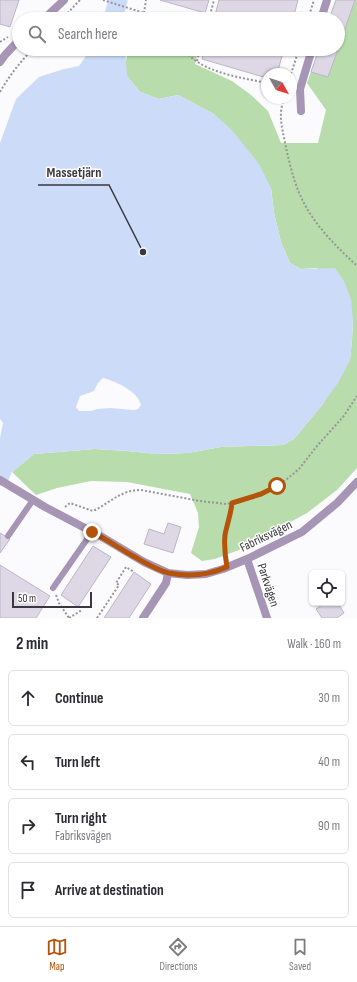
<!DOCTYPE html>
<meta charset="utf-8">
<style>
body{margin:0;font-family:"Sofia Sans Condensed",sans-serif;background:#f2f2f3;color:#2b2b33}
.controls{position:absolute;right:12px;bottom:12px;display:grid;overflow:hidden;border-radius:6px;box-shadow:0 1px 3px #0004}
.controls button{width:36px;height:36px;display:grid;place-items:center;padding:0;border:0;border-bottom:1px solid #e1e1e2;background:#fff;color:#2b2b33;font:20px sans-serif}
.compass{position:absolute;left:261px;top:68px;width:36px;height:36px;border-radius:50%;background:#fff;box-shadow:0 1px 3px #0004;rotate:129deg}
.scale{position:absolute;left:12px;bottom:10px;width:80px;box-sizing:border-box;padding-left:4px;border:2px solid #3a383e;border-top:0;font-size:11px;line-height:14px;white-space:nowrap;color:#3a383e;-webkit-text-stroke:3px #fff;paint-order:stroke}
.stop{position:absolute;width:12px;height:12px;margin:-9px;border:3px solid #b45309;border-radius:50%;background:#fff}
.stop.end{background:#b45309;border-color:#fff;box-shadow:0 1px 4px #0008}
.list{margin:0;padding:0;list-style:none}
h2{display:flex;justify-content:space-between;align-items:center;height:52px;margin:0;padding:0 16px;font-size:17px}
h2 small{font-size:13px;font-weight:400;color:#7c7c81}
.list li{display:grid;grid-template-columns:26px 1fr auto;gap:12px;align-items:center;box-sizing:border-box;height:56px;margin:0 8px 8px;padding:0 8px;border:1px solid #e1e1e2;border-radius:6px}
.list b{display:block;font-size:15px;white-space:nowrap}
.list p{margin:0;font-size:13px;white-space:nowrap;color:#7c7c81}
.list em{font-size:13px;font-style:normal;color:#7c7c81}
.icon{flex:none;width:22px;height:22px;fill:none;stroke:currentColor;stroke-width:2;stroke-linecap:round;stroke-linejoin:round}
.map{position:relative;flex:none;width:357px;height:618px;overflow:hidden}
.search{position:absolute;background:#fff;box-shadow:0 1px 3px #0004;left:12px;right:12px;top:12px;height:44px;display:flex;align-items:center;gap:10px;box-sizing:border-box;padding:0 14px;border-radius:22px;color:#7c7c81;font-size:15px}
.sheet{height:308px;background:#fff}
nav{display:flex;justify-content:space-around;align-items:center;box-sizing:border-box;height:56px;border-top:1px solid #e1e1e2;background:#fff;font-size:11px;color:#7c7c81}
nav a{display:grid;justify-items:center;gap:2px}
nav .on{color:#b45309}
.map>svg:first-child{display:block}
</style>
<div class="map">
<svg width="357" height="618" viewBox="0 0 357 618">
<rect width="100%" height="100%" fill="#fbfafd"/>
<path fill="#b8dcab" d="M336 0H357V468L337 490 307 513 239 550 215 559 202 561 191 553 199 527 198 513 190 494 127 482 91 481 57 488 36 495 12 472 34 454 95 449 127 451 157 454 188 453 221 447 283 445 294 439 322 405 350 360 352 340 353 320 317 268 301 269 290 263 281 242 274 213 271 188 214 114 178 95 159 99 140 92 127 76 125 64 129 49H198L195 64 232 81 251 95 268 111 281 143H318L326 110 307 83 319 49H338V19H329Z"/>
<path fill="#ccdbf8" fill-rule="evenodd" d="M91 49H125L127 76 140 92 159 99 178 95 214 114 232 130 259 164 271 188 274 213 281 242 290 263 301 269 335 268 344 281 351 299 353 320 352 340 350 360 338 383 322 405 294 439 283 445 221 447 188 453 157 454 127 451 95 449 34 454 12 472 0 467V438L3 423 0 419V143L16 99 39 77 64 69 79 66ZM103 378C115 381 138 391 141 405L138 409 134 410 110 408 97 409 91 411H79L76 407 80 396 94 391 98 383Z"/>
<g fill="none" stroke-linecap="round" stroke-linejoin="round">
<path stroke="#ccdbf8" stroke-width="19" d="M113 19 118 0
M0 476 3 468"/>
</g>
<path fill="#ddd7e6" stroke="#bcb7c6" d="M0 0H19L10 27 0 24Z
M160 0H209L205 13Z
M219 0H298L293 19H214Z
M336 0H355L338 49V19H329Z
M205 49H284L277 74H267V78L202 59Z
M319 49H338L328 77 311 72Z
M168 523 181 527 173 553 144 544 149 529 164 534Z
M0 533 10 539 0 553Z
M93 546 111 557 78 607 61 595Z
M0 565 50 596 36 618H0Z
M134 572 151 584 129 618H104Z
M325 603H338L344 613 337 618H322L316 609Z"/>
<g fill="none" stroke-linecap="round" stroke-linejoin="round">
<path stroke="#969599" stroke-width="2" stroke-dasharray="2 2" stroke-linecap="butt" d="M103 0 144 13 151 19
M144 13 146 0
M62 19 80 0
M209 19 214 0
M308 19 314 0
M0 42 8 37
M183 49C186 52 189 55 192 58 212 74 243 78 267 83
M197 61 200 49
M291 74 299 49
M0 92C9 76 20 62 33 49
M284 98C278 116 282 126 285 143 289 161 293 180 301 197 313 224 336 246 357 266
M65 507 70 503 93 511C110 503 120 490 141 490L200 501 226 504 232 503 261 493 277 486 287 479 299 469 317 446 343 417 357 396
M226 559 224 551 225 535 232 503
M56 595 59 603 69 618
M69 618 82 610
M97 618 119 585 116 583 126 567 134 572"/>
<path stroke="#a695b5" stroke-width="6" d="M8 536 33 500
M53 588 92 532"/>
<path stroke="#a695b5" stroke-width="8" d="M44 19 64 0
M321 19 327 0
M0 62 5 55 19 40
M301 111 300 89 312 49
M0 480 45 507 102 537 144 562 168 573 187 575 206 574 223 569 247 559 302 532 337 503 357 482
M247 559 267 618
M143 618 166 583 168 573"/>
</g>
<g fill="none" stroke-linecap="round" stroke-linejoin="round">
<path stroke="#b45309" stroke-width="5" d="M92 532C106 539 119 548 133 556 144 562 156 570 169 573 189 577 209 575 227 567 225 556 224 546 225 535 227 524 231 514 232 503L261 494 277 486"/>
</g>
<g text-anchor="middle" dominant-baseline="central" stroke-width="3" stroke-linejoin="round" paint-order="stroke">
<g font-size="13" fill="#3a383e" stroke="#fff">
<text transform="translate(266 536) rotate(-26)">Fabriksvägen</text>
<text transform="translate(268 585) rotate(72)">Parkvägen</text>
</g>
</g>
<path fill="none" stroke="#3a383e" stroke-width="1.5" d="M143 252L109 185H38"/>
<circle fill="#3a383e" stroke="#fff" stroke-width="1.5" cx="143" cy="252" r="4"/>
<g font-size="14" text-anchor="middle" font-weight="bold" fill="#3a383e" stroke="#fff" stroke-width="3" stroke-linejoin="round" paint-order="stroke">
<text x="74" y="177">Massetjärn</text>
</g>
</svg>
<div class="controls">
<button><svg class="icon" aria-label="locate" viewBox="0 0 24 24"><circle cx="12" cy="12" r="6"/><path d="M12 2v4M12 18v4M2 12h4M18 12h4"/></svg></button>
</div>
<svg class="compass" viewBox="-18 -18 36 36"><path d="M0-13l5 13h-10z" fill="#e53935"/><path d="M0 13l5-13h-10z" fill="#7c7c81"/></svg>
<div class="scale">50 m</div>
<div class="stop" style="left:277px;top:486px"></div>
<div class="stop end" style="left:92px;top:532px"></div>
<div class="search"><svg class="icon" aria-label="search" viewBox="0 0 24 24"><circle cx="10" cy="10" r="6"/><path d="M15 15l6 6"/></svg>Search here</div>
</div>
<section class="sheet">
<h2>2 min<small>Walk · 160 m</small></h2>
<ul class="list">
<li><svg class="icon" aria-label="ahead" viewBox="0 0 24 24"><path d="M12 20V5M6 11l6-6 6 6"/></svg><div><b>Continue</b></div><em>30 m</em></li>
<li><svg class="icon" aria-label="left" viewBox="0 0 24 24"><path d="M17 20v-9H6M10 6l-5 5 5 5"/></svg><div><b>Turn left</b></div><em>40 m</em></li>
<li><svg class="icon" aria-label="right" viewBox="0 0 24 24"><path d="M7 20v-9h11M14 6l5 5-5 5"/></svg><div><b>Turn right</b><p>Fabriksvägen</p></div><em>90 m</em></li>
<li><svg class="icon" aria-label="arrive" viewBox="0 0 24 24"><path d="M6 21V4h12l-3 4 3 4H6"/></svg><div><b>Arrive at destination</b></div></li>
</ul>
</section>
<nav>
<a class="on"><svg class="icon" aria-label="map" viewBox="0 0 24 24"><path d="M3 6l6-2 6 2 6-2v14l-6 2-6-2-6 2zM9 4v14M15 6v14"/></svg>Map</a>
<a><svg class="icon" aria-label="directions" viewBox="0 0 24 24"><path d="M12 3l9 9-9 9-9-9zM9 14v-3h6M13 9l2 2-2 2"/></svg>Directions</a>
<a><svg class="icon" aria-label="saved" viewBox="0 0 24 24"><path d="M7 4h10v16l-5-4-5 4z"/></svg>Saved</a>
</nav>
